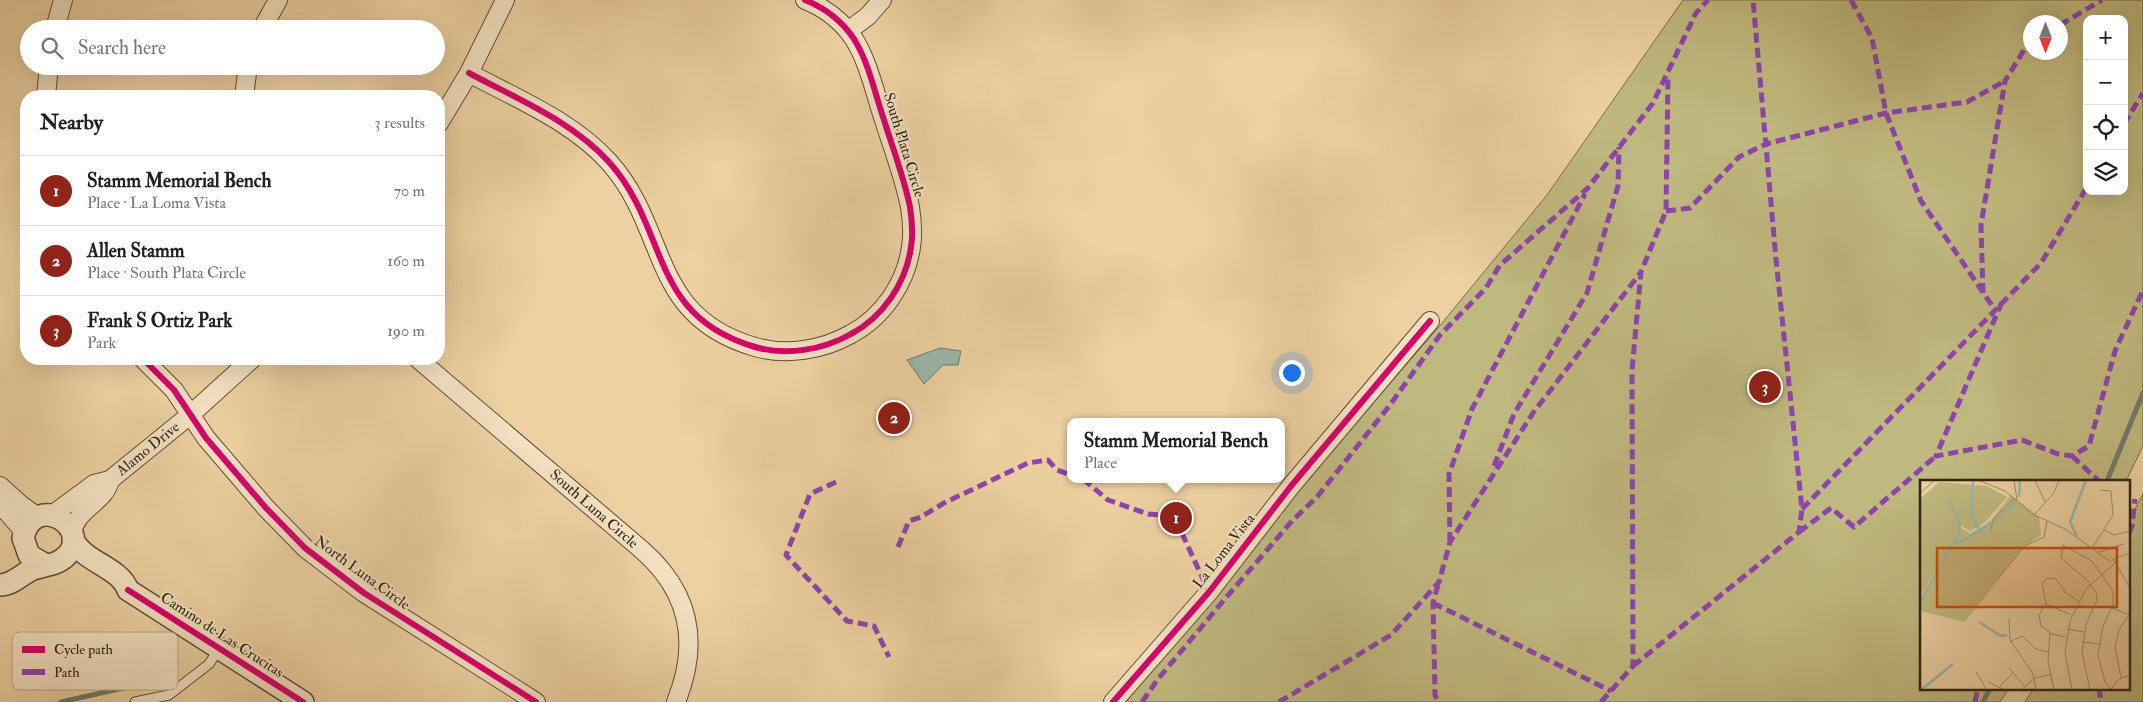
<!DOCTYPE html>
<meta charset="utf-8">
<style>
body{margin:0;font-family:"IM FELL Double Pica",serif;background:#f6f6f6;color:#202124}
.controls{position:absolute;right:15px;top:15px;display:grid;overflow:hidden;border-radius:10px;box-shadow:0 5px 20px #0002}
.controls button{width:45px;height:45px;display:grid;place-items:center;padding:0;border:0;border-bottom:1px solid #e0e0e0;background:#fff;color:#202124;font:25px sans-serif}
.compass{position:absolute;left:2023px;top:15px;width:45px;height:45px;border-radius:50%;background:#fff;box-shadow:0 5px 20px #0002;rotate:180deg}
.you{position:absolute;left:1291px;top:372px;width:18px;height:18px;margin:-12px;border:4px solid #fff;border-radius:50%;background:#1a73e8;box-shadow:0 0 0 8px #1a73e833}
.badge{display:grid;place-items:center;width:32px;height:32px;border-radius:50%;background:#8f2418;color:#fff;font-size:16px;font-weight:700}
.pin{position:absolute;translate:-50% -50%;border:2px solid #fff;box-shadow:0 1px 5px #0006}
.popup{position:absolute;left:1067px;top:418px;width:218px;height:65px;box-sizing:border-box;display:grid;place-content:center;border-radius:10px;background:#fff;filter:drop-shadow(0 1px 4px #0005);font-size:16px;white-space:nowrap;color:#757577}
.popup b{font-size:19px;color:#202124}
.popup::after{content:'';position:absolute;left:50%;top:100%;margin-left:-10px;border:10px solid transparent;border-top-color:#fff}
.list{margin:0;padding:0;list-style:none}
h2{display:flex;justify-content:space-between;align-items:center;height:65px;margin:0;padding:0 20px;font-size:21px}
h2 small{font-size:16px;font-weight:400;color:#757577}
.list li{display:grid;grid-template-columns:32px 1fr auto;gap:15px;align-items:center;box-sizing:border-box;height:70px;padding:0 20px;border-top:1px solid #e0e0e0}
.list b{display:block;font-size:19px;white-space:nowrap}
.list p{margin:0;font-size:16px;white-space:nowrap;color:#757577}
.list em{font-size:16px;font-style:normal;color:#757577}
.icon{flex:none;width:28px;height:28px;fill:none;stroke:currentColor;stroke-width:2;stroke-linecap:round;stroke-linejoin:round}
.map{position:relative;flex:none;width:2143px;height:702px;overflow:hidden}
.search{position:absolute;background:#fff;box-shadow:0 5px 20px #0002;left:20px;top:20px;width:425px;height:55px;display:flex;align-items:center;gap:12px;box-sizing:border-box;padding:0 18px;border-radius:28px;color:#757577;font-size:19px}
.panel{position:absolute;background:#fff;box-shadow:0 5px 20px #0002;left:20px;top:90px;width:425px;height:275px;border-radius:20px}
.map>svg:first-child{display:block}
</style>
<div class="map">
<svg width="2143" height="702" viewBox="0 0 2143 702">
<rect width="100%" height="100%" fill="#edd1a1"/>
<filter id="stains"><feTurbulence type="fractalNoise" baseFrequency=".004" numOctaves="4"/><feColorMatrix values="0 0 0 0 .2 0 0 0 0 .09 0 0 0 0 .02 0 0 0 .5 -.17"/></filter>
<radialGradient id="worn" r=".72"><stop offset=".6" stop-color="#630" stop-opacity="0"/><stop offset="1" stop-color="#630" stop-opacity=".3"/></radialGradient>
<path fill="#c0b97f" stroke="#776e4a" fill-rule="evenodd" d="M1683 0H2143V446L2126 481H1922V688H2009L2000 702H1113L1438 328 1547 195ZM2087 19H2124V191H2087ZM2030 22H2060V52H2030Z
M2143 494V702H2025L2034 688H2129V520Z"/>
<path fill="#9ab6ac" stroke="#6f7b6f" d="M940 348 961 351 958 365H943L924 384 907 360Z"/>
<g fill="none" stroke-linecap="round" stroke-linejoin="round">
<path stroke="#6f7b6f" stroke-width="5" d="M2107 481 2143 393
M61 702 123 688 171 673
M1983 702 1990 688"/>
<defs>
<path id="service" d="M135 702 169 695 209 664 219 649"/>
<path id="minor" d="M55 29 63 0
M262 29 278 0
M848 31 868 16 882 0
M469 73C517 99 572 121 609 162 670 230 648 316 755 347 786 356 823 350 851 334 883 317 906 283 911 247 913 235 912 220 910 207 904 177 893 149 884 120 875 94 869 63 854 39 842 21 825 8 805 0
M46 96 49 66
M244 96 248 66
M439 123 469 73 505 0
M143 359 174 390 206 438 266 508 305 548 364 593 536 702
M418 359 642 550C690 592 700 643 676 702
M0 486 21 505 38 517
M0 504 21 528 23 538
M48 515 56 512 94 484 110 480 190 415 252 359
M72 533C77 507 105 503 110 480
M1113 702 1209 592 1291 486 1430 321"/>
<path id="tertiary" d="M73 539C84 563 119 566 128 590L303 702
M0 585C12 585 21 575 31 570 42 565 55 566 64 558 97 531 35 488 23 538L29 555 46 565"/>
</defs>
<use href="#service" stroke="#5e4e37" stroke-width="11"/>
<use href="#minor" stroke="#5e4e37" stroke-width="20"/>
<use href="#tertiary" stroke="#5e4e37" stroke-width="24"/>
<use href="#service" stroke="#f3e1c2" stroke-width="9"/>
<use href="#minor" stroke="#f3e1c2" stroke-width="18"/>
<use href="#tertiary" stroke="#f3e1c2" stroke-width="21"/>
<path stroke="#8e44ad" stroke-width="5" stroke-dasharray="10 5" stroke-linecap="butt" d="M1851 0 1872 38 1886 113 1921 201 1995 310
M2060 25 2102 0
M2124 124 2143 93
M1666 211 1690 208 1739 157 1766 144 1886 113 1967 102 2005 81
M1983 293 1981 225 2005 81 2027 45 2030 43
M2002 302 1936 456 2022 440 2058 454 2072 456 2089 446 2115 351 2143 290
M2072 456 2099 481
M1494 466 1514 414 1587 293 1618 186 1619 147
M1083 479 1108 500 1148 514 1174 516 1209 592
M836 482 810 494 786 555 847 621 874 626 889 657
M1802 509 2041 263 2087 187
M1799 532 1831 508 1854 527 1936 456
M2129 533 2132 526 2135 499
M1450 542 1449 474 1472 409 1585 194
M898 547 909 521 921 517 944 503 1028 463 1048 460 1057 470 1071 475
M1438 585 1433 603 1435 695 1438 702
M1433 603 1611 691
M1633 666 1799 532 1802 509 1776 259 1753 0
M2099 688 2101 702
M1142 702 1158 679 1224 600 1292 521 1317 497 1390 405 1440 335 1486 288 1500 265 1588 188 1653 103 1696 13 1708 0
M1279 702 1391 635 1439 582 1450 542 1533 413 1641 272
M1601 702 1633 666 1632 370 1641 272 1666 211 1668 77
M1975 702 1978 688"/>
<defs>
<path id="cycleway" d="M469 73C517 99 572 121 609 162 670 230 648 316 755 347 786 356 823 350 851 334 883 317 906 283 911 247 913 235 912 220 910 207 904 177 893 149 884 120 875 94 869 63 854 39 842 21 825 8 805 0
M143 359 174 390 206 438 266 508 305 548 364 593 536 702
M128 590 303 702
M1113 702 1209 592 1291 486 1430 321"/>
</defs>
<use href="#cycleway" stroke="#f3e1c2" stroke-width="9"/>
<use href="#cycleway" stroke="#d6006c" stroke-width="6"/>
</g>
<g text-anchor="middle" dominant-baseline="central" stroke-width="4" stroke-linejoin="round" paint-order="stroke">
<g font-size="15" fill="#2e2314" stroke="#f3e1c2">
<text transform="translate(904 145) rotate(73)">South Plata Circle</text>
<text transform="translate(148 449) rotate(-39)">Alamo Drive</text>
<text transform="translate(594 509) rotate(41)">South Luna Circle</text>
<text transform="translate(1224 551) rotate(-52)">La Loma Vista</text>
<text transform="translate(362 573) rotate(36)">North Luna Circle</text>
<text transform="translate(222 635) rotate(33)">Camino de Las Crucitas</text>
</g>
</g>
<g transform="translate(1920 480)">
<rect width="210" height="210" fill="#edd1a1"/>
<path d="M19 2 67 6 87 17 65 42 50 51 41 45 0 118V19ZM91 15 119 37 121 55 104 67 45 142 0 131V121L41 48 50 54 71 41Z" fill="#c0b97f"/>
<path fill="none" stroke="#9ab6ac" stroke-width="2.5" d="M53 0 51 37 64 56M99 17 100 0M75 41 95 22M157 56 150 42 166 0M33 62 43 61 71 43M0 122 40 49 38 38 28 20M59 142 81 156 87 155M1 210 33 184"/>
<path fill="none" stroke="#a18b69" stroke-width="1" d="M58 0 85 11 114 35 145 49 191 82M94 0 97 20M115 0 125 22M0 13 15 0M114 35 133 14 139 1M184 50 194 55 210 51M70 51 74 38 94 19M172 68 193 35 191 11 180 10M179 72 204 64M192 80 210 73M195 82 210 108M77 100 105 66 124 57 127 41M170 103 141 78 143 65 172 81 193 111V125L183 146 178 175 185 202 191 209M169 104 176 112 177 120 166 144 162 172 170 210M126 124 119 135 121 146 132 154 146 157M192 128 209 135M151 135 126 124 122 103 127 98 136 99 146 113 158 121M89 138 90 160 113 194 116 210M147 149 164 152M130 153 128 181 134 210M90 162 102 156 116 169 128 172M162 162 179 164M89 188 105 207M56 192 67 210M201 198 195 167 199 150 209 135M68 202 85 210M80 206 93 193M191 209 198 200 210 195M101 210 115 198 130 195M152 210 145 173 150 141 166 109 195 83 193 79"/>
<path fill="#c34e0e" fill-opacity="0.15" stroke="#c34e0e" stroke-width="2.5" d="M17 68H197V127H17Z"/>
<rect width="210" height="210" fill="none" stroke="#2e2314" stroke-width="2.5"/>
</g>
<rect x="12" y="632" width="166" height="58" rx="8" fill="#f3e1c2" stroke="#b8a88e" stroke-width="1"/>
<rect x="22" y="646" width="23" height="7" fill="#d6006c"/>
<rect x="22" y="669" width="23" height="6" fill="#8e44ad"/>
<g font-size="14" fill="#2e2314">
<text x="54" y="654">Cycle path</text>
<text x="54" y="677">Path</text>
</g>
<rect width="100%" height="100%" filter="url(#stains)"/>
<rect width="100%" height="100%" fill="url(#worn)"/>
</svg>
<div class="controls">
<button>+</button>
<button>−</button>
<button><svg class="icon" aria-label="locate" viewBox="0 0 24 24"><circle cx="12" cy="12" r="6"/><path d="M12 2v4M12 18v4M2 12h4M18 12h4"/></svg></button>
<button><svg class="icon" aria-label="layers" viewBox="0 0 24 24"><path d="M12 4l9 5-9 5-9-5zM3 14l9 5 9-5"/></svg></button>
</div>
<svg class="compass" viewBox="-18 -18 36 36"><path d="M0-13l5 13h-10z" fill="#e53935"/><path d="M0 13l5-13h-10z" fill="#757577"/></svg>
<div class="you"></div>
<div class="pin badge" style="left:1176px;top:518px">1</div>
<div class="popup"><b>Stamm Memorial Bench</b>Place</div>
<div class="pin badge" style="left:894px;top:418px">2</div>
<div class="pin badge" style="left:1765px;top:387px">3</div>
<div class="search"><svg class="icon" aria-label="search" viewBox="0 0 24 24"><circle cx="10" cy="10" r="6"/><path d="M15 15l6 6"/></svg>Search here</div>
<section class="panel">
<h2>Nearby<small>3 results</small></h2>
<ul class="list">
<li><span class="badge">1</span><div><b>Stamm Memorial Bench</b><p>Place · La Loma Vista</p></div><em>70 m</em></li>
<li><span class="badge">2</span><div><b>Allen Stamm</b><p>Place · South Plata Circle</p></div><em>160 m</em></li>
<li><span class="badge">3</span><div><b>Frank S Ortiz Park</b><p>Park</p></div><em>190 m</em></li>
</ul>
</section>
</div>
